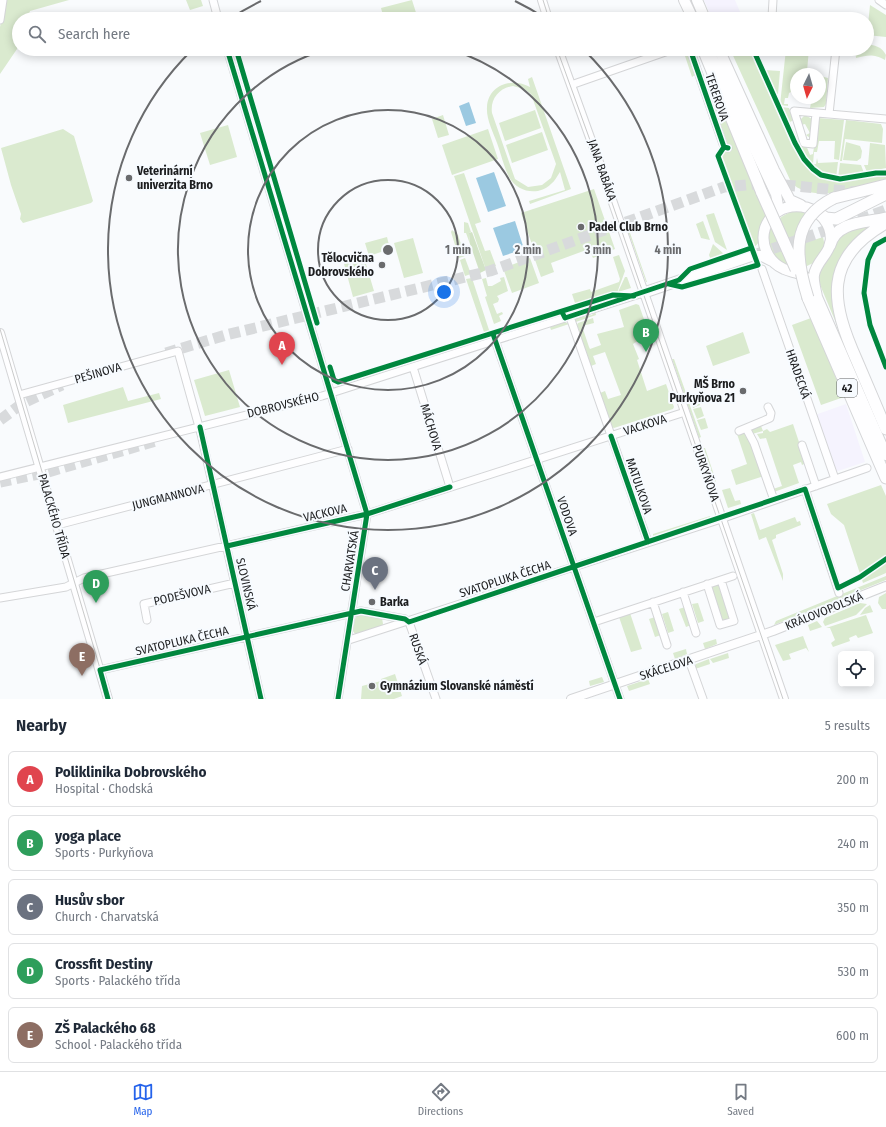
<!DOCTYPE html>
<meta charset="utf-8">
<style>
body{margin:0;font-family:"Fira Sans Condensed",sans-serif;background:#f6f6f7;color:#1f2937}
.controls{position:absolute;right:12px;bottom:12px;display:grid;overflow:hidden;border-radius:6px;box-shadow:0 2px 10px #0003}
.controls button{width:36px;height:36px;display:grid;place-items:center;padding:0;border:0;border-bottom:1px solid #e0e1e3;background:#fff;color:#1f2937;font:20px sans-serif}
.compass{position:absolute;left:790px;top:68px;width:36px;height:36px;border-radius:50%;background:#fff;box-shadow:0 2px 10px #0003;rotate:185deg}
.you{position:absolute;left:444px;top:292px;width:14px;height:14px;margin:-10px;border:3px solid #fff;border-radius:50%;background:#1a73e8;box-shadow:0 0 0 6px #1a73e833}
.badge{display:grid;place-items:center;width:26px;height:26px;border-radius:50%;background:#2563eb;color:#fff;font-size:13px;font-weight:700}
.pin{position:absolute;translate:-50% -33px;filter:drop-shadow(0 1px 2px #0008)}
.pin::after{content:'';position:absolute;top:21px;width:14px;height:12px;background:inherit;clip-path:polygon(0 0,100% 0,50% 100%)}
.list{margin:0;padding:0;list-style:none}
h2{display:flex;justify-content:space-between;align-items:center;height:52px;margin:0;padding:0 16px;font-size:17px}
h2 small{font-size:13px;font-weight:400;color:#747a83}
.list li{display:grid;grid-template-columns:26px 1fr auto;gap:12px;align-items:center;box-sizing:border-box;height:56px;margin:0 8px 8px;padding:0 8px;border:1px solid #e0e1e3;border-radius:6px}
.list b{display:block;font-size:15px;white-space:nowrap}
.list p{margin:0;font-size:13px;white-space:nowrap;color:#747a83}
.list em{font-size:13px;font-style:normal;color:#747a83}
.icon{flex:none;width:22px;height:22px;fill:none;stroke:currentColor;stroke-width:2;stroke-linecap:round;stroke-linejoin:round}
.map{position:relative;flex:none;width:886px;height:699px;overflow:hidden}
.search{position:absolute;background:#fff;box-shadow:0 2px 10px #0003;left:12px;right:12px;top:12px;height:44px;display:flex;align-items:center;gap:10px;box-sizing:border-box;padding:0 14px;border-radius:22px;color:#747a83;font-size:15px}
.sheet{height:372px;background:#fff}
nav{display:flex;justify-content:space-around;align-items:center;box-sizing:border-box;height:56px;border-top:1px solid #e0e1e3;background:#fff;font-size:11px;color:#747a83}
nav a{display:grid;justify-items:center;gap:2px}
nav .on{color:#2563eb}
.map>svg:first-child{display:block}
</style>
<div class="map">
<svg width="886" height="699" viewBox="0 0 886 699">
<rect width="100%" height="100%" fill="#f9fbfd"/>
<path fill="#f5f3fe" d="M704 0H735L743 19H712Z
M846 404 865 462 835 472 815 415Z"/>
<path fill="#daeacf" fill-rule="evenodd" d="M5 0H69L30 11 28 19H19L17 49 0 74V27Z
M186 0H201L203 6 190 10Z
M412 0 418 19H384L381 8Z
M870 5 886 15V37L867 35Z
M867 44C876 46 881 46 886 55L885 60C873 54 869 55 856 58L855 49H867Z
M393 49H415L395 55Z
M685 49 687 51 695 75 692 77 684 53Z
M730 49H753L795 143 804 159 813 169 821 175 840 179 886 171V182C861 187 811 205 791 182Z
M786 49H809L807 71 815 72 814 74H796V85H793V91L789 93 788 98H785L784 104H788V106L780 105Z
M764 70 780 71 778 94H775Z
M820 76 828 78 826 104 824 107 810 108 811 103H808V98H820Z
M532 77 571 189 530 204 529 201 565 190 560 172C557 176 555 181 551 184 539 196 518 193 509 177 504 167 501 154 497 143 493 132 486 119 487 107 488 85 512 77 530 87L528 79ZM513 86 524 89 531 94 556 164 551 178 542 185 528 187 515 179 492 113C490 99 499 88 513 86Z
M713 83 768 216 759 242 753 249 720 158 725 150 727 142 707 86Z
M781 107 789 108 794 120 790 122 800 144 806 145 810 155 813 154 818 118 844 120 839 160 834 159 835 141H819L817 152H814L813 164H816L817 158 818 163 838 162 836 178C804 172 792 133 781 107Z
M535 110 541 128 505 141 499 123Z
M443 115 449 135 438 138 432 119Z
M805 115 812 119 810 138 806 135 810 133 805 124 801 125V119Z
M846 120 881 124 883 129 882 143 845 139 842 161H840Z
M228 125 237 157 210 165 200 133Z
M63 129 74 136 93 201 91 203 23 223 20 219 21 214 11 185 1 148Z
M488 129 498 159 452 175 442 145Z
M542 132 548 150 512 163 506 145Z
M846 142 860 146 862 151 861 158 857 161 843 160Z
M870 143 885 145 886 168 867 172 864 165H868Z
M840 163 861 165 864 173 838 178Z
M464 173 481 222 475 224 485 251 490 250 496 266 486 270 454 176Z
M594 189 615 249 593 258 589 249 551 263 554 272 541 277 534 257 536 256 521 213Z
M793 211 810 213 801 228 797 230 798 237 793 247 792 265 786 266C782 263 777 259 774 255 759 236 774 218 793 211Z
M714 213 727 250 715 242 706 215Z
M703 221 710 240 701 238 696 224Z
M464 222 468 223 471 232 469 233 470 244 466 233H464Z
M871 226 848 247 835 279 875 416 818 280 821 270 830 257 839 233Z
M452 230 458 235 465 256 459 258 451 232Z
M629 230 647 282H646L628 231Z
M387 237 390 249 369 256 365 243Z
M813 237 814 240 823 237 825 247 817 261 803 268 804 240Z
M413 238 423 273 404 278 394 243Z
M713 244 725 255 711 260 709 255Z
M749 249 693 270H690Z
M363 254 374 291 353 297 343 260Z
M619 255 625 271 617 293 576 306 572 294 590 289 591 292 619 282 620 279 613 257Z
M465 258 471 274 465 276 460 260Z
M530 258 539 283 512 293 503 268Z
M504 277 508 291 497 296 499 299 498 302 493 304 497 314 502 312 503 314 499 316 501 321 494 324 485 297 487 296 482 279 486 278 488 286H492L501 281 500 278Z
M625 277H627L631 288 618 292Z
M472 278 490 333 487 334 484 332 466 279Z
M636 304 639 305 653 345 648 347 644 337 633 344 639 359 637 360 647 391 666 384 674 407 673 409 614 428 612 427 600 393 605 391 608 399 621 395 605 352 593 356 596 364 591 366 577 325 578 323 593 318 594 323 582 326 589 347 590 349 601 345 597 334 624 327 619 310Z
M595 311 596 315 573 323 575 318 592 315Z
M560 315 561 316 505 335 504 332Z
M811 318 844 397 821 405 792 325Z
M565 322 569 324 551 330 550 327Z
M743 332 750 353 713 366 706 346Z
M483 339V341L417 362V360Z
M672 359H674L686 393 684 394Z
M405 363 406 365 366 378 363 377Z
M229 370 240 407 205 416 194 380Z
M123 387 128 401 159 393 161 399 68 423 63 405Z
M697 393 700 405 693 408 689 396Z
M685 397H687L701 437 699 438Z
M701 407 704 416 697 419 693 409Z
M705 418 708 428 701 430 697 420Z
M767 423 761 426 763 431 767 429 770 432 793 424 806 463 802 465 801 462 793 465 799 483 774 492 773 489 782 486 766 438 760 439 757 434 763 433V431L752 434 751 429Z
M745 432 764 476 736 485 731 470 747 464 737 434Z
M703 448H705L716 481 715 482Z
M881 485 886 496V573L863 583 844 525 831 514 827 504Z
M730 488 735 501 740 500 741 504 728 508 722 490Z
M754 513 760 530 795 517 797 522 800 521 801 525 776 535V538L772 540 783 574V581L766 537 759 540 751 514Z
M710 516 711 518 660 536H653V534Z
M886 576V580L774 625 776 621Z
M720 584 732 619 722 622 710 587Z
M886 593V609H882L878 603 879 597Z
M698 603 704 621 698 623 692 604Z
M860 603 867 604 856 615 825 626 823 622 825 618Z
M870 605 873 612 860 615 865 608Z
M685 607 691 625 686 627 679 609Z
M668 612 674 631 668 633 662 614Z
M630 613 642 649 631 652 619 617Z
M357 615 382 618 383 624 382 626 355 634 353 631 355 619Z
M866 615 873 633 858 638 856 635 849 638 850 641 833 647 831 643 835 640 830 628H826Z
M655 617 661 635 655 637 649 619Z
M817 621 822 627 810 631 808 625Z
M803 636 809 652 806 648 789 654 791 659 783 661 775 645Z
M716 639 717 644 705 649 703 643Z
M686 649 687 654 675 659 673 653Z
M728 653 729 658 713 663 710 659Z
M709 659 710 664 695 669 696 664Z
M395 674 402 696 394 699H361L362 686 381 681V679Z
M602 677 604 682 590 686 589 681Z
M648 679 650 684 629 691 627 686Z"/>
<path fill="#d2e3c6" d="M472 232 486 270 480 273 470 244 469 233Z"/>
<path fill="#9bc9e1" d="M469 102 476 123 466 126 459 106Z
M494 172 506 206 488 212 476 178Z
M515 221 524 249 503 256 493 228Z"/>
<g fill="none" stroke-linecap="round" stroke-linejoin="round">
<path stroke="#d8dadc" stroke-width="11" stroke-dasharray="11 5.5" stroke-linecap="butt" d="M859 220 886 210
M757 254 839 226
M166 353 226 335 490 271 724 187 766 183 855 192
M0 420 23 403 62 385
M0 482 48 472 156 441"/>
<defs>
<path id="minor" d="M213 0 218 19
M879 0 886 5
M772 17 773 0
M760 19 772 17 787 19
M0 20 3 0
M227 49 367 514 338 699
M690 49 724 147 728 148
M836 49 829 114 886 119
M571 85 674 49
M816 113 813 144 804 143 794 111 829 114
M762 269 835 479
M570 317 648 542
M495 340 620 699
M413 367 450 487
M19 395 178 351 201 434 261 699
M746 428 754 443 774 500
M739 431 770 418 771 413 768 407
M802 445 816 486
M0 477 322 396 643 293
M805 489 839 593
M57 525 348 449
M707 584 720 625 734 621 721 580
M683 592 696 633
M0 598 66 587 84 578 367 514 685 412
M653 602 667 645
M147 620 144 604 235 583
M409 622 436 699
M594 622 733 576
M349 640 715 521 867 468
M689 660 703 699
M100 670 361 611 405 619 409 622"/>
<path id="tertiary" d="M542 0 548 19
M558 49 600 165 784 699
M0 333 108 699
M571 699 773 631 886 586"/>
<path id="secondary" d="M684 0 693 19
M697 0 705 19
M719 49 774 170 790 200 801 205
M712 58 776 194 778 206 775 214
M643 293 751 256H762L772 261
M817 297C816 290 813 282 814 275 817 257 837 252 829 228 818 199 775 199 765 228 760 244 768 262 784 269 790 272 798 272 804 276 810 281 813 290 817 297L886 455"/>
<path id="trunk" d="M703 49 762 193
M834 198 886 185
M818 213 826 218 836 219 886 194
M886 223C822 259 831 303 857 361 867 384 876 406 886 429
M830 245C836 221 866 223 886 218
M808 298 886 478"/>
</defs>
<use href="#minor" stroke="#d4d5d7" stroke-width="9"/>
<use href="#tertiary" stroke="#d4d5d7" stroke-width="10"/>
<use href="#secondary" stroke="#d4d5d7" stroke-width="12"/>
<use href="#trunk" stroke="#d4d5d7" stroke-width="13"/>
<use href="#minor" stroke="#fefeff" stroke-width="7"/>
<use href="#tertiary" stroke="#fefeff" stroke-width="8"/>
<use href="#secondary" stroke="#fefeff" stroke-width="10"/>
<use href="#trunk" stroke="#fefeff" stroke-width="11"/>
<path stroke="#c9caca" stroke-width="1" d="M543 0 549 19
M557 49 599 165 783 699
M0 329 109 699"/>
<defs>
<path id="trunk-bridge" d="M762 193 796 269
M808 298C795 257 790 220 834 198"/>
</defs>
<use href="#trunk-bridge" stroke="#d4d5d7" stroke-width="13" stroke-linecap="butt"/>
<use href="#trunk-bridge" stroke="#fefeff" stroke-width="11"/>
<defs>
<path id="cycleway" d="M227 49 367 514 338 699
M236 49 317 323
M690 49 724 147 728 148
M753 49 795 143 804 159 813 169 821 175 840 179 876 173H886
M886 239 875 245 868 260 864 293 870 325 886 367
M669 284 682 287 758 265 718 156 724 147
M562 312 565 318 679 280 690 269 751 248
M493 334 620 699
M330 367 334 380 338 382 613 295 634 296
M200 427 261 699
M611 436 648 542
M227 546 367 514 450 487
M108 699 100 670 361 611 405 619 409 622 805 489 838 588 860 577 886 559"/>
</defs>
<use href="#cycleway" stroke="#f7fbff" stroke-width="8"/>
<use href="#cycleway" stroke="#00873e" stroke-width="5"/>
</g>
<g fill="none" stroke="#6a6b6d" stroke-width="2">
<circle cx="388" cy="250" r="70"/>
<circle cx="388" cy="250" r="140"/>
<path d="M449 49A210 210 0 1 1 327 49"/>
<path d="M231 18A280 280 0 0 1 261 1M515 1A280 280 0 0 1 545 18M584 50A280 280 0 1 1 192 50"/>
</g>
<g fill="#6a6b6d" stroke="#f7fbff" stroke-width="1.5">
<circle cx="129" cy="178" r="4"/>
<circle cx="581" cy="227" r="4"/>
<circle cx="382" cy="265" r="4"/>
<circle cx="743" cy="391" r="4"/>
<circle cx="372" cy="602" r="4"/>
<circle cx="372" cy="686" r="4"/>
</g>
<g text-anchor="middle" dominant-baseline="central" stroke-width="4" stroke-linejoin="round" paint-order="stroke">
<rect fill="#f7fbff" stroke="#5e6063" stroke-width="1" x="837" y="379" width="20" height="18" rx="3"/>
<g font-size="11" font-weight="bold" fill="#1d1e20">
<text x="847" y="388">42</text>
</g>
<g font-size="12" fill="#1d1e20" stroke="#f7fbff">
<text transform="translate(717 97) rotate(71)">TEREROVA</text>
<text transform="translate(602 170) rotate(71)">JANA BABÁKA</text>
<text transform="translate(98 373) rotate(-16)">PEŠINOVA</text>
<text transform="translate(798 374) rotate(71)">HRADECKÁ</text>
<text transform="translate(283 405) rotate(-14)">DOBROVSKÉHO</text>
<text transform="translate(645 425) rotate(-18)">VACKOVA</text>
<text transform="translate(431 427) rotate(73)">MÁCHOVA</text>
<text transform="translate(706 473) rotate(71)">PURKYŇOVA</text>
<text transform="translate(639 486) rotate(71)">MATULKOVA</text>
<text transform="translate(168 497) rotate(-14)">JUNGMANNOVA</text>
<text transform="translate(325 513) rotate(-13)">VACKOVA</text>
<text transform="translate(54 516) rotate(74)">PALACKÉHO TŘÍDA</text>
<text transform="translate(567 516) rotate(71)">VODOVA</text>
<text transform="translate(350 561) rotate(-81)">CHARVATSKÁ</text>
<text transform="translate(505 579) rotate(-18)">SVATOPLUKA ČECHA</text>
<text transform="translate(246 584) rotate(77)">SLOVINSKÁ</text>
<text transform="translate(182 595) rotate(-13)">PODEŠVOVA</text>
<text transform="translate(824 611) rotate(-22)">KRÁLOVOPOLSKÁ</text>
<text transform="translate(182 641) rotate(-13)">SVATOPLUKA ČECHA</text>
<text transform="translate(418 649) rotate(71)">RUSKÁ</text>
<text transform="translate(666 668) rotate(-18)">SKÁCELOVA</text>
</g>
<g font-size="12" font-weight="bold" fill="#1d1e20" stroke="#f7fbff" text-anchor="start">
<text x="137" y="171">Veterinární<tspan x="137" dy="14">univerzita Brno</tspan></text>
<text x="589" y="227">Padel Club Brno</text>
<text x="374" y="258" text-anchor="end">Tělocvična<tspan x="374" dy="14">Dobrovského</tspan></text>
<text x="735" y="384" text-anchor="end">MŠ Brno<tspan x="735" dy="14">Purkyňova 21</tspan></text>
<text x="380" y="602">Barka</text>
<text x="380" y="686">Gymnázium Slovanské náměstí</text>
</g>
</g>
<circle cx="388" cy="250" r="6" fill="#6a6b6d" stroke="#f7fbff" stroke-width="2"/>
<g font-size="12" text-anchor="middle" font-weight="bold" fill="#6a6b6d" stroke="#f7fbff" stroke-width="4" stroke-linejoin="round" paint-order="stroke">
<text x="458" y="254">1 min</text>
<text x="528" y="254">2 min</text>
<text x="598" y="254">3 min</text>
<text x="668" y="254">4 min</text>
</g>
</svg>
<div class="controls">
<button><svg class="icon" aria-label="locate" viewBox="0 0 24 24"><circle cx="12" cy="12" r="6"/><path d="M12 2v4M12 18v4M2 12h4M18 12h4"/></svg></button>
</div>
<svg class="compass" viewBox="-18 -18 36 36"><path d="M0-13l5 13h-10z" fill="#e53935"/><path d="M0 13l5-13h-10z" fill="#747a83"/></svg>
<div class="you"></div>
<div class="pin badge" style="left:282px;top:365px;background:#e0444e">A</div>
<div class="pin badge" style="left:646px;top:352px;background:#2e9e5b">B</div>
<div class="pin badge" style="left:375px;top:590px;background:#6b7280">C</div>
<div class="pin badge" style="left:96px;top:603px;background:#2e9e5b">D</div>
<div class="pin badge" style="left:82px;top:676px;background:#8d6e63">E</div>
<div class="search"><svg class="icon" aria-label="search" viewBox="0 0 24 24"><circle cx="10" cy="10" r="6"/><path d="M15 15l6 6"/></svg>Search here</div>
</div>
<section class="sheet">
<h2>Nearby<small>5 results</small></h2>
<ul class="list">
<li><span class="badge" style="background:#e0444e">A</span><div><b>Poliklinika Dobrovského</b><p>Hospital · Chodská</p></div><em>200 m</em></li>
<li><span class="badge" style="background:#2e9e5b">B</span><div><b>yoga place</b><p>Sports · Purkyňova</p></div><em>240 m</em></li>
<li><span class="badge" style="background:#6b7280">C</span><div><b>Husův sbor</b><p>Church · Charvatská</p></div><em>350 m</em></li>
<li><span class="badge" style="background:#2e9e5b">D</span><div><b>Crossfit Destiny</b><p>Sports · Palackého třída</p></div><em>530 m</em></li>
<li><span class="badge" style="background:#8d6e63">E</span><div><b>ZŠ Palackého 68</b><p>School · Palackého třída</p></div><em>600 m</em></li>
</ul>
</section>
<nav>
<a class="on"><svg class="icon" aria-label="map" viewBox="0 0 24 24"><path d="M3 6l6-2 6 2 6-2v14l-6 2-6-2-6 2zM9 4v14M15 6v14"/></svg>Map</a>
<a><svg class="icon" aria-label="directions" viewBox="0 0 24 24"><path d="M12 3l9 9-9 9-9-9zM9 14v-3h6M13 9l2 2-2 2"/></svg>Directions</a>
<a><svg class="icon" aria-label="saved" viewBox="0 0 24 24"><path d="M7 4h10v16l-5-4-5 4z"/></svg>Saved</a>
</nav>
